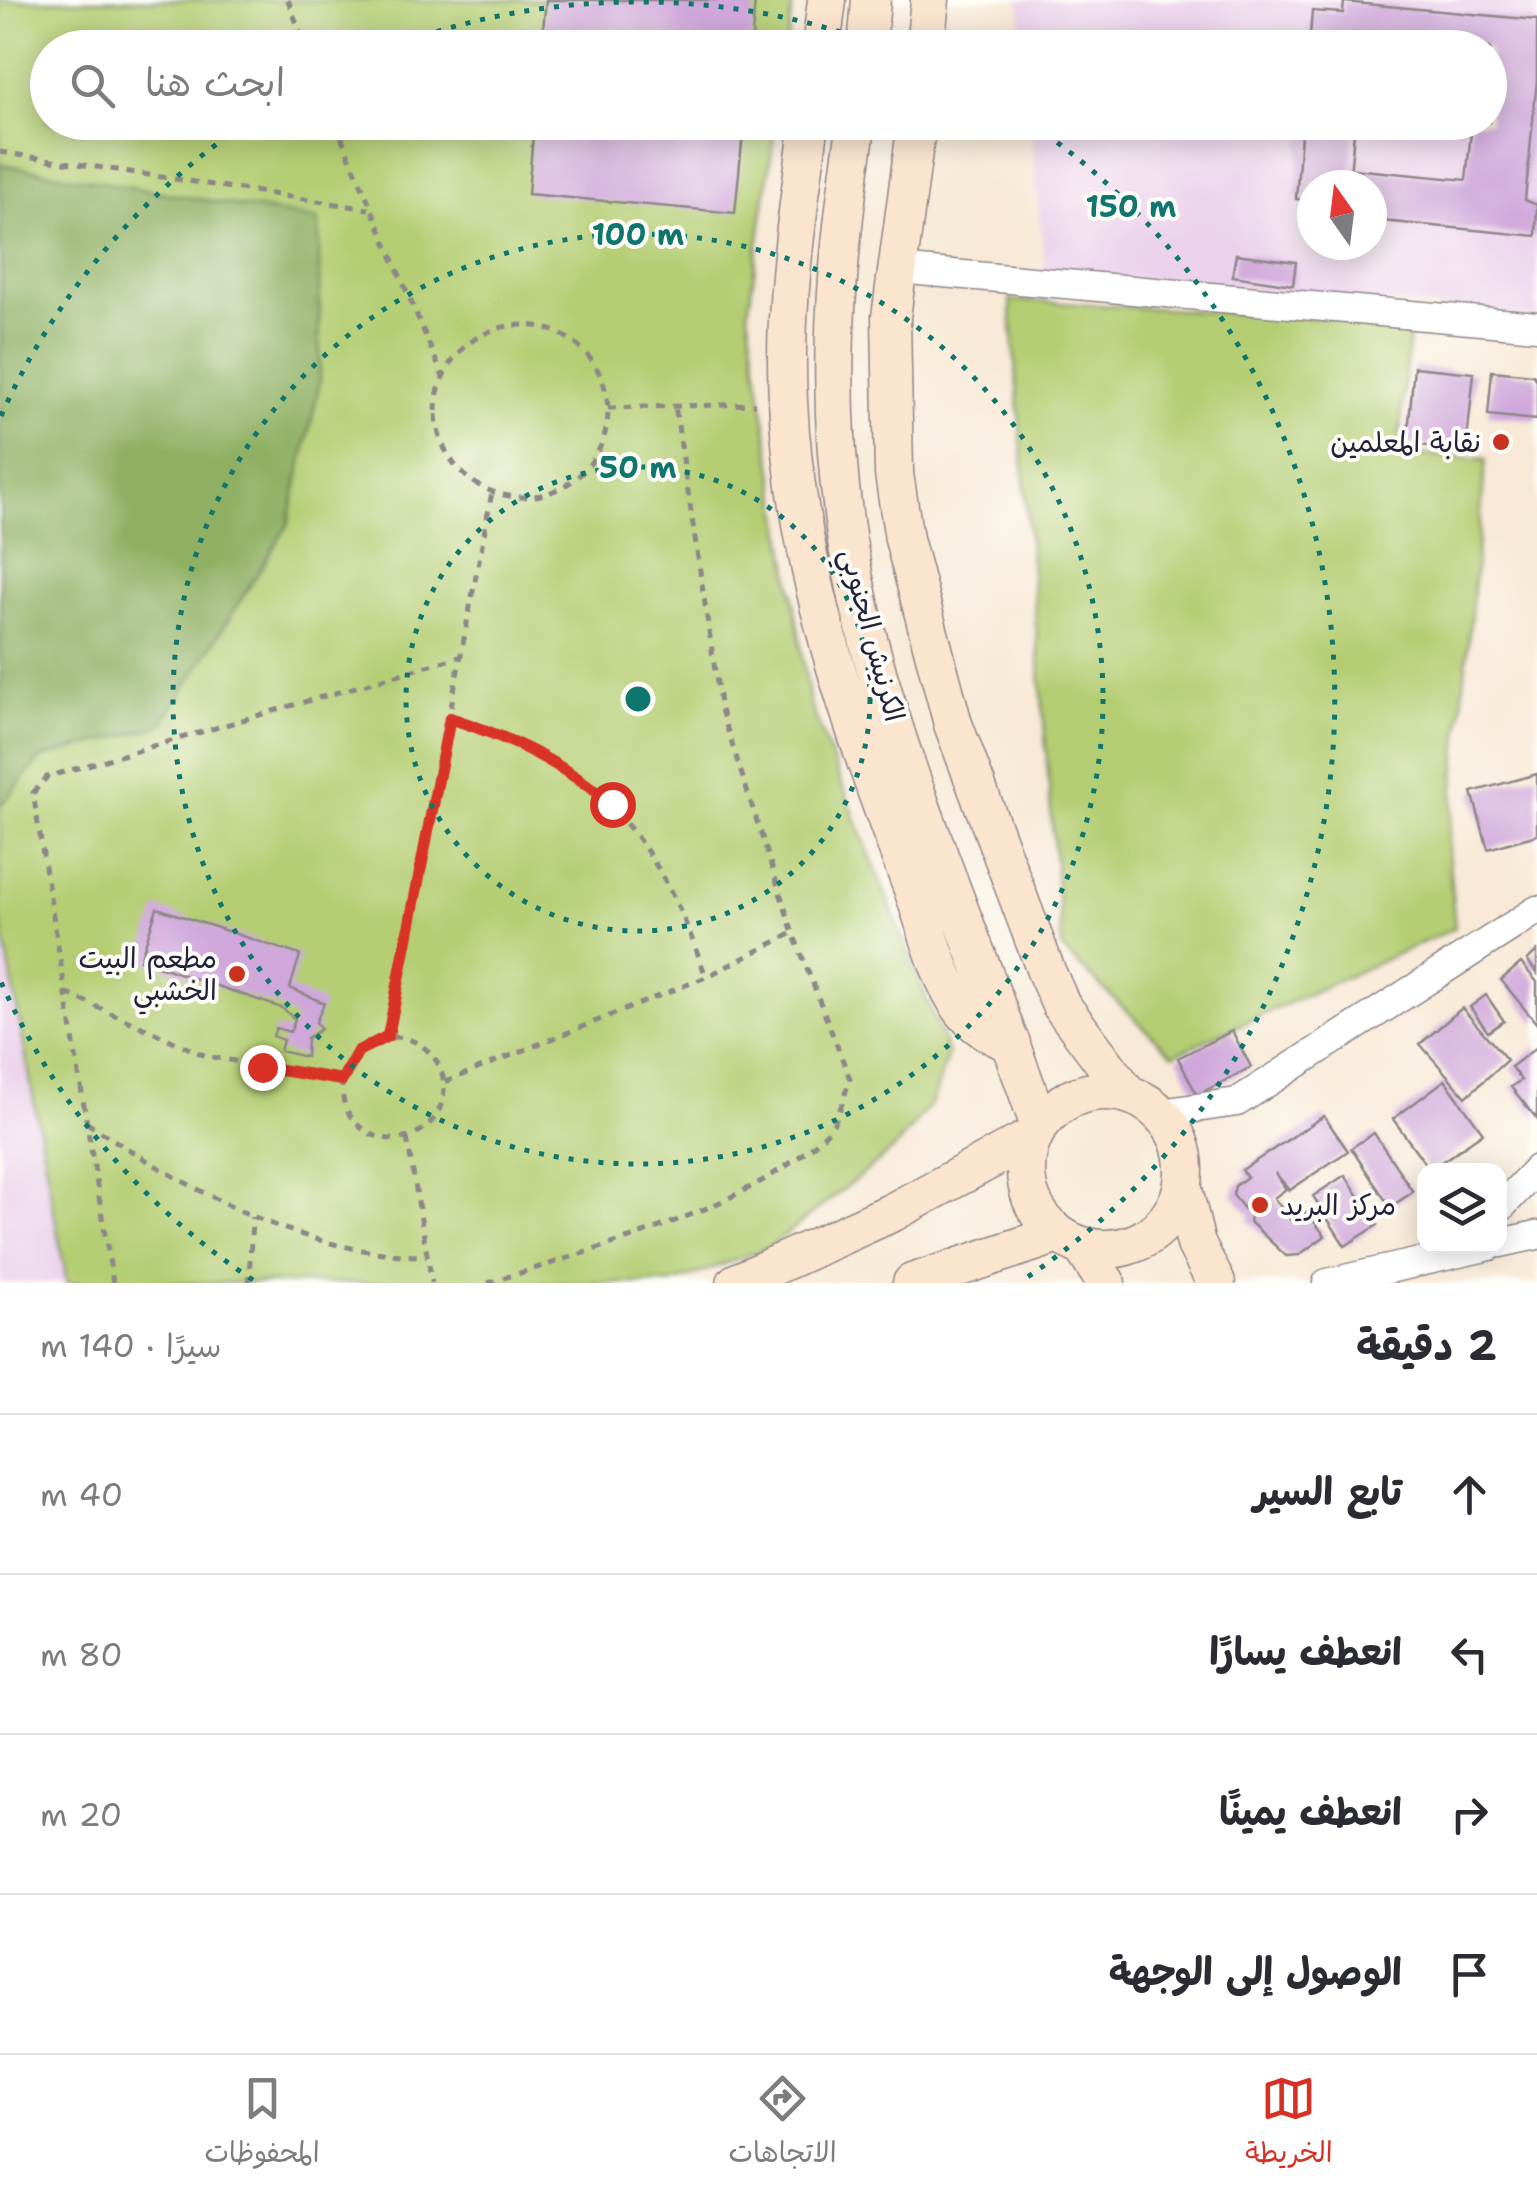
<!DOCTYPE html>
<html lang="ar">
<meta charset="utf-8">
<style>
body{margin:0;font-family:"Shantell Sans","Playpen Sans Arabic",sans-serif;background:#f7f7f7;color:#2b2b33;direction:rtl}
.controls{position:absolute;right:30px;bottom:30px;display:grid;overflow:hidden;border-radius:20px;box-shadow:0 5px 25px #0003}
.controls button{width:90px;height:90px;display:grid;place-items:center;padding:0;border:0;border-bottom:2px solid #e1e1e2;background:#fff;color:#2b2b33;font:50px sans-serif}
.compass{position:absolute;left:1297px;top:170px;width:90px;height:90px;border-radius:50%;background:#fff;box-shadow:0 5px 25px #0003;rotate:346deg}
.stop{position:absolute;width:30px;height:30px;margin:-22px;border:8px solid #d93025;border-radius:50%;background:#fff}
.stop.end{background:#d93025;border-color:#fff;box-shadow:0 2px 10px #0008}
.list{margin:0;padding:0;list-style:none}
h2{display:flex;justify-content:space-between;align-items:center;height:130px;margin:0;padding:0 40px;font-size:42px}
h2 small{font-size:32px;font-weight:400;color:#7c7c81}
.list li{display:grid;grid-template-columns:65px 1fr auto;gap:30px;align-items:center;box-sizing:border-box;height:160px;padding:0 40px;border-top:2px solid #e1e1e2}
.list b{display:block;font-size:38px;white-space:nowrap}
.list em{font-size:32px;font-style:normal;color:#7c7c81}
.icon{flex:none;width:55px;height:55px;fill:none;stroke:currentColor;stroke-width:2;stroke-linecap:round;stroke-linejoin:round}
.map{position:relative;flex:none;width:1537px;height:1283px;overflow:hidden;direction:ltr}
.search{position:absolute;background:#fff;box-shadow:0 5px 25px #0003;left:30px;right:30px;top:30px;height:110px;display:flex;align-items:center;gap:25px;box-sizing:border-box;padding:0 35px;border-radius:55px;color:#7c7c81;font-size:38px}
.sheet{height:770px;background:#fff}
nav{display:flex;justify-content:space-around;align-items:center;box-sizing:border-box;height:140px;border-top:2px solid #e1e1e2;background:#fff;font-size:28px;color:#7c7c81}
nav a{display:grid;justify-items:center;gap:5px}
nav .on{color:#d93025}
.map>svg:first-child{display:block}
</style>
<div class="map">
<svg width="1537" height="1283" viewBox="0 0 1537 1283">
<rect width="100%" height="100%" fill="#fdfcf7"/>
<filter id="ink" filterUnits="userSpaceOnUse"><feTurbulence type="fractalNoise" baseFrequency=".01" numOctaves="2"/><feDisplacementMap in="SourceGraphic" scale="20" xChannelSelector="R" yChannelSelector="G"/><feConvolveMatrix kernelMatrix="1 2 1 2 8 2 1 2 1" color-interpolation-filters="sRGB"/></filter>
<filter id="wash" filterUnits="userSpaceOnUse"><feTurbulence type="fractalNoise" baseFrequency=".0048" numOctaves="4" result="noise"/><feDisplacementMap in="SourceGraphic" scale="40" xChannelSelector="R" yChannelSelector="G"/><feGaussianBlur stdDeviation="2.25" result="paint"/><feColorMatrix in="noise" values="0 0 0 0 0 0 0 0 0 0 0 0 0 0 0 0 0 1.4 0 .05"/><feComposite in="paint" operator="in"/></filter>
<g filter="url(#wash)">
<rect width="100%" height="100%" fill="#f8e9d6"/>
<path fill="#ebd1eb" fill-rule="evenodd" d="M1019 0H1537V317L1045 270 1031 123 1490 122V48L1024 47ZM1312 185H1372V245H1312Z
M0 922H2L67 1283H0Z"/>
<path fill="#b4cd72" stroke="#6b7856" stroke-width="2.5" d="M0 0H793L787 47 48 48V122L776 123 748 313 810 703 948 1053 933 1101 894 1149 770 1247 673 1283H67L0 914Z
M1010 300 1410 323 1398 453 1486 459 1448 850 1455 928 1173 1055 1062 949Z"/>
<path fill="#8fb064" stroke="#586950" stroke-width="2.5" d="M0 164 319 220 320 381 288 525 161 726 41 758 0 806Z"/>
<g id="blocks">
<path fill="#d0a7db" d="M546 0H755L751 48H541Z
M1344 2 1537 20V80L1525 200 1537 205 1536 236 1372 220V185H1352L1353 169 1466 180 1472 122H1490V48H1309L1312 11 1343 13Z
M534 122H744L735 213 528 194Z
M1302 122H1355L1349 185H1312V200L1296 199Z
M1236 254 1296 262 1293 285 1232 276Z
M1414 367 1474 373 1466 450 1407 444Z
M1492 371 1533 375 1537 380V420L1488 415Z
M1537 774V835L1488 849 1472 792Z
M157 908 300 955 290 988 324 1003 316 1022 321 1029 307 1038 306 1057 280 1051 283 1040 273 1036 276 1028 290 1032 295 1019 282 1008 140 960Z
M1537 951V973L1527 960Z
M1521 963 1537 982V1024L1501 980Z
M1486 995 1504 1021 1488 1032 1470 1007Z
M1462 1008 1507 1060 1466 1097 1420 1044Z
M1232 1031 1251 1067 1197 1095 1178 1058Z
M1537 1047V1119L1511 1087 1521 1080 1511 1067Z
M1445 1080 1483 1133 1430 1170 1393 1119Z
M1324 1116 1348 1151 1290 1190 1275 1173 1286 1189 1274 1198 1292 1222 1307 1212 1325 1236 1299 1255 1286 1256 1249 1221 1250 1216 1233 1195 1235 1186 1247 1177 1242 1170Z
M1374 1133 1413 1192 1390 1207 1351 1148Z
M1345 1175 1378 1225 1345 1246 1313 1196Z"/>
</g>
</g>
<g filter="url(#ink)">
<use href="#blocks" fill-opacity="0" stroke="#8d8688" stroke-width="2.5"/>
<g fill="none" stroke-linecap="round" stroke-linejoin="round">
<defs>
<path id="street" d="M897 269 1537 326
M1161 1113 1237 1102 1537 910
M1500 1208 1537 1169
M1500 1243 1537 1235
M1327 1283 1490 1246"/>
<path id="secondary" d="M821 48 827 0
M867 48 871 0
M925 48 930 0
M810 122C797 216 783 307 788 401 796 570 851 727 911 884 926 923 937 975 962 1009 975 1026 992 1036 1011 1043
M857 122C835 262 825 387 845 528 874 725 975 935 1039 1124
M917 122 891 317 894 474 904 539 953 724 1046 971 1061 1005 1127 1093
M1026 1170a79 79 0 1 1 158 0a79 79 0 1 1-158 0Z
M1183 1189 1196 1244 1216 1283
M1082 1246 1106 1283
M736 1283 893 1212 1032 1137
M912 1283 1058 1234"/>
</defs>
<use href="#street" stroke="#8d8688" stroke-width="31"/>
<use href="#secondary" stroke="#8d8688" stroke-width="41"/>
<path stroke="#8d8688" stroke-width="5" stroke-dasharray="8 8" stroke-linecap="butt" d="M288 0 306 48
M335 122 443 377
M0 152 369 209
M436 411a86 86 0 1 1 172 0a86 86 0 1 1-172 0Z
M608 408 755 404
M450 718C597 766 656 831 706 977
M66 993 206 1056 342 1080
M342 1088a51 51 0 1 1 102 0a51 51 0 1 1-102 0Z
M388 1037 492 492
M445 1082 706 977 793 933
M87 1123C192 1190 300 1255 427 1256
M407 1138 432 1283
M113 1283 33 793 47 777 462 656
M249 1283 252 1217
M488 1283C588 1251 761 1206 830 1129 840 1117 844 1094 850 1079L793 933 721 710 675 406"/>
<use href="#street" stroke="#fff" stroke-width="28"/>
<use href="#secondary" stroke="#fbe5cf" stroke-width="38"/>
</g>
</g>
<g fill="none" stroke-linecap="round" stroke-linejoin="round" filter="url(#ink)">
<path stroke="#d93025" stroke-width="12" d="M262 1067 342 1080 358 1051 388 1036 450 718C514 739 560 762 612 804"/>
</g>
<g fill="none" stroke="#0f766e" stroke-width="5" stroke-dasharray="5 10">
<circle cx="638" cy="699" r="232"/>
<circle cx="638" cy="699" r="465"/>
<path d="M253 1280A697 697 0 0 1 1 982M1 416A697 697 0 0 1 243 125M394 46A697 697 0 0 1 882 46M1033 125A697 697 0 0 1 1023 1280"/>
</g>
<g fill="#c8321e" stroke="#fdfcf7" stroke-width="4">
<circle cx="1501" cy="442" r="10"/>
<circle cx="237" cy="974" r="10"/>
<circle cx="1260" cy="1205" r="10"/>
</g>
<g text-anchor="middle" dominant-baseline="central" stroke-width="8" stroke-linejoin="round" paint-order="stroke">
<g font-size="28" fill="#22223b" stroke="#fdfcf7" text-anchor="end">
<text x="1481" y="442">نقابة المعلمين</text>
<text x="217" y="958">مطعم البيت<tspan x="217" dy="32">الخشبي</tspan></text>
<text x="1280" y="1205" text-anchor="start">مركز البريد</text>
</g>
<g font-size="28" fill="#22223b" stroke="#fdfcf7">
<text transform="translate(873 635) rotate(75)">الكرنيش الجنوبي</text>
</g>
</g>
<circle cx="638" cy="699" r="15" fill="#0f766e" stroke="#fdfcf7" stroke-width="5"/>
<g font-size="30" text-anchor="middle" font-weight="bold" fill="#0f766e" stroke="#fdfcf7" stroke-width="8" stroke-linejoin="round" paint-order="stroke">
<text x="1131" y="217">150 m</text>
<text x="638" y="245">100 m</text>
<text x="638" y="478">50 m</text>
</g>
</svg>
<div class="controls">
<button><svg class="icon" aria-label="layers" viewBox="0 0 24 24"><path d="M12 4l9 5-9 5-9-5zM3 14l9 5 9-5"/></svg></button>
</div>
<svg class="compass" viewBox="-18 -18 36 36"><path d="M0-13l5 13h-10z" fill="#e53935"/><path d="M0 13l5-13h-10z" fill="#7c7c81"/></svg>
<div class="stop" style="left:612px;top:804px"></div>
<div class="stop end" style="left:262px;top:1067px"></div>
<div class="search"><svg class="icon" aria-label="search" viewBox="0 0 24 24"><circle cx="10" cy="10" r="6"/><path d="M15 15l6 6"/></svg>ابحث هنا</div>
</div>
<section class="sheet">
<h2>2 دقيقة<small>سيرًا · 140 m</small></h2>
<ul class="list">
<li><svg class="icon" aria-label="ahead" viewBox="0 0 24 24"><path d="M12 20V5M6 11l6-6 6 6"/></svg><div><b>تابع السير</b></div><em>40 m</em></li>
<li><svg class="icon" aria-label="left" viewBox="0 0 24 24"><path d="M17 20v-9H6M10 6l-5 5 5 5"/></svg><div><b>انعطف يسارًا</b></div><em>80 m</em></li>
<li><svg class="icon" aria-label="right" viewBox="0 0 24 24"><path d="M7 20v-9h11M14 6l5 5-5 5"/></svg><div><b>انعطف يمينًا</b></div><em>20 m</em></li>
<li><svg class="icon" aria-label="arrive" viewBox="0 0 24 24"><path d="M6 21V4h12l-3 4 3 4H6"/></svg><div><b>الوصول إلى الوجهة</b></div></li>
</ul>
</section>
<nav>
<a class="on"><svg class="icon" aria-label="map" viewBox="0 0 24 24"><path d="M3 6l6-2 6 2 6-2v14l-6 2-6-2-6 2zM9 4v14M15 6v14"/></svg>الخريطة</a>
<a><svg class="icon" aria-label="directions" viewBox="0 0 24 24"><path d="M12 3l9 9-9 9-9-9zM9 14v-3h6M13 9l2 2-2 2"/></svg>الاتجاهات</a>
<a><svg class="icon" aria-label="saved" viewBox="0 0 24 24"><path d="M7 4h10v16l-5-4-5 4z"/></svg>المحفوظات</a>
</nav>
